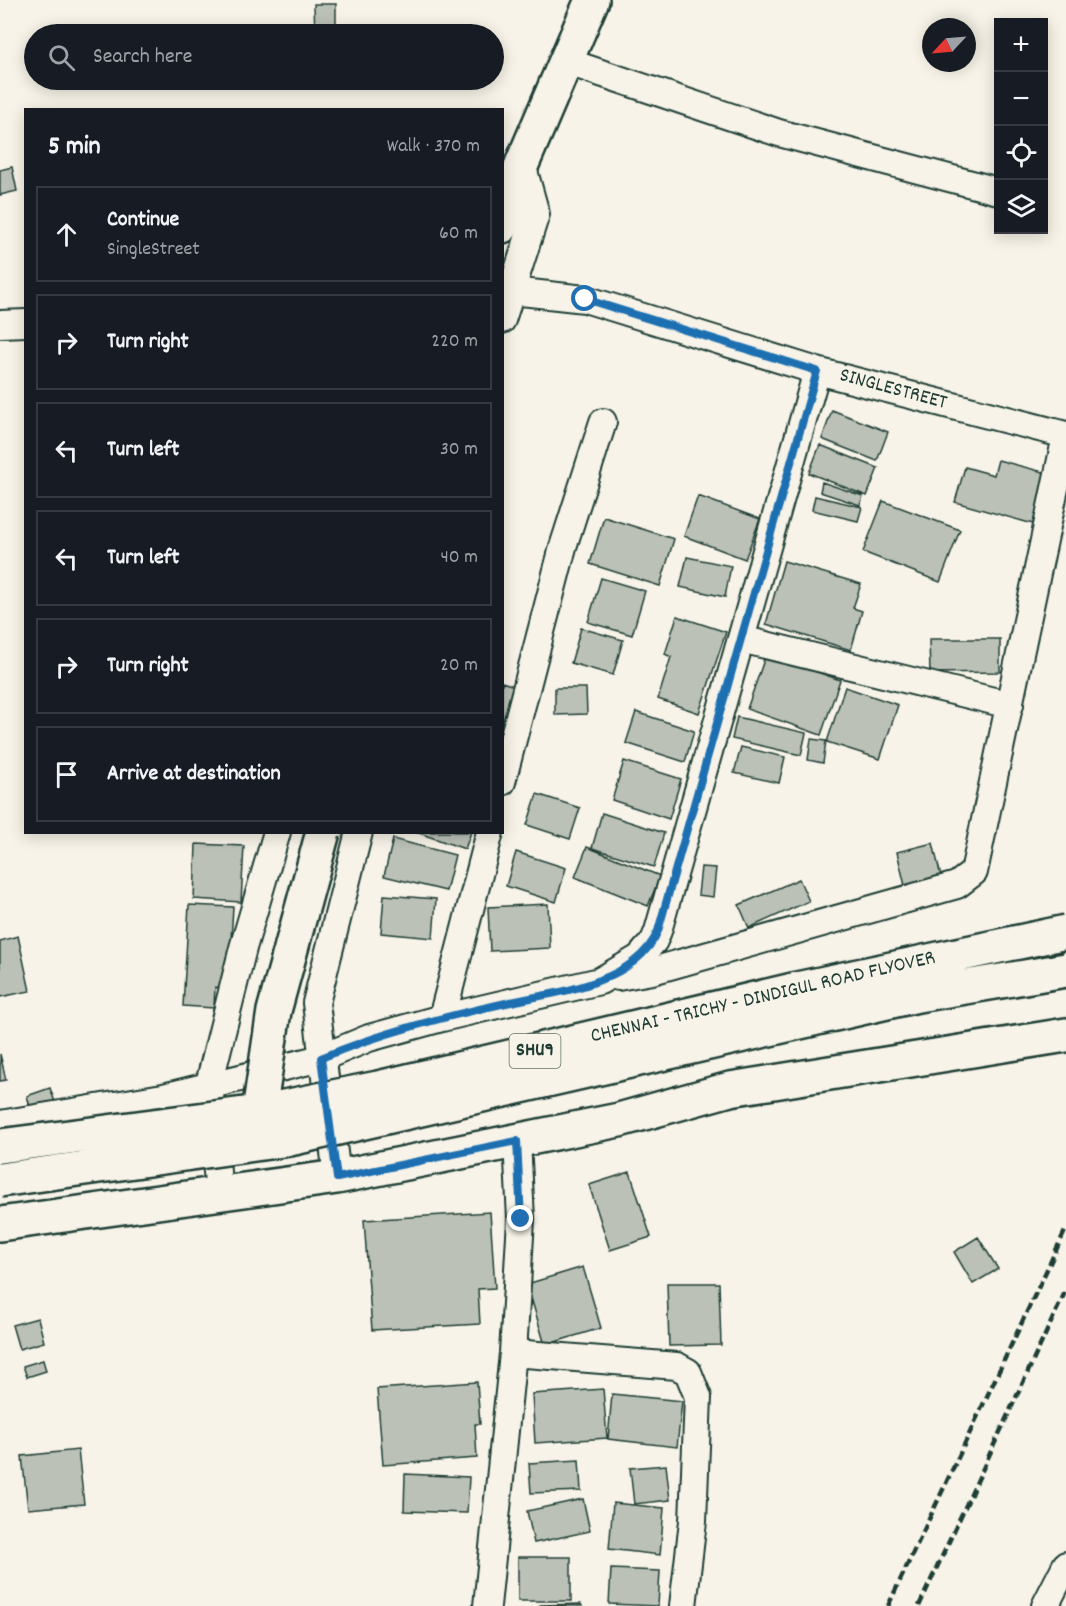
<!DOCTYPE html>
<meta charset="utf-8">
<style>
body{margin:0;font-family:Dekko,sans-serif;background:#20242c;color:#f1f3f6}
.controls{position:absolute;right:18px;top:18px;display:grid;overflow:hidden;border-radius:0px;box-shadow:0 3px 15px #0003}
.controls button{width:54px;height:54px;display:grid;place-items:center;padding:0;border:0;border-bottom:2px solid #363941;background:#171b24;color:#f1f3f6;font:30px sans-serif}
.compass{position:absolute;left:922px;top:18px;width:54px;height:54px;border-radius:50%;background:#171b24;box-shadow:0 3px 15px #0003;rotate:244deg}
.stop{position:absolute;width:18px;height:18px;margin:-14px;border:4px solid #1f6fb2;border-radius:50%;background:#fff}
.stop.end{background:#1f6fb2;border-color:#fff;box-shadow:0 2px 6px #0008}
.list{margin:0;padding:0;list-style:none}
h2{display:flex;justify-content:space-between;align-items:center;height:78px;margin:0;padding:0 24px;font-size:26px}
h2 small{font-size:20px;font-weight:400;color:#9ea1a6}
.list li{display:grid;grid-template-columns:39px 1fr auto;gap:18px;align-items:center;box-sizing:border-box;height:96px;margin:0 12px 12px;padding:0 12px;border:2px solid #363941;border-radius:0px}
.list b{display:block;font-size:22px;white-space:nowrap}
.list p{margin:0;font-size:20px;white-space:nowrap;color:#9ea1a6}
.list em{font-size:20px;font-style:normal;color:#9ea1a6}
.icon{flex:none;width:33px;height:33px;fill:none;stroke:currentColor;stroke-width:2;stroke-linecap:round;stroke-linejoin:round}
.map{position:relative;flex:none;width:1066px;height:1606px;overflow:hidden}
.search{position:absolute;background:#171b24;box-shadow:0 3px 15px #0003;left:24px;top:24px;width:480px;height:66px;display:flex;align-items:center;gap:15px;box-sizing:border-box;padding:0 21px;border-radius:33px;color:#9ea1a6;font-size:22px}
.panel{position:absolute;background:#171b24;box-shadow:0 3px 15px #0003;left:24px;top:108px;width:480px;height:726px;border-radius:0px}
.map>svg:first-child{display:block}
</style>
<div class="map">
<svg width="1066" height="1606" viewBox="0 0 1066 1606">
<rect width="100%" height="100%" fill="#f7f3e8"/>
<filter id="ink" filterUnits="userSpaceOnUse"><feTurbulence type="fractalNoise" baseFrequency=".0167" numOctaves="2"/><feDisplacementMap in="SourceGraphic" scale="12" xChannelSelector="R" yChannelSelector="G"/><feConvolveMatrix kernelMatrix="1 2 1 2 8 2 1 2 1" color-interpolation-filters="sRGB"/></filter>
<g filter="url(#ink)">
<path fill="#bbc1b6" stroke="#1f3d34" stroke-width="1.5" d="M314 4H336V34H315Z
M315 80H337V85H315Z
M12 167 17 191 0 195V170Z
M832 410 888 432 877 461 822 439Z
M820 445 878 468 867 496 809 473Z
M998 460 1047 473 1033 524 955 502 965 467 994 475Z
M822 482 863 496 860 505 820 492Z
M698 496 760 519 745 559 684 536Z
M815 496 862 507 858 521 812 510Z
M883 501 960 530 940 582 863 552Z
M604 517 674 539 660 586 590 564Z
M687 557 731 566 725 597 680 587Z
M784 561 861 584 853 608 862 611 851 650 766 624Z
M601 578 645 591 632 635 588 622Z
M677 616 726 632 699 713 658 699 671 657 665 654Z
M581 628 623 640 613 675 571 663Z
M929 639H1000V672L930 673Z
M766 654 840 680 821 735 747 709Z
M502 682 517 687 502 730Z
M845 687 898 705 880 759 827 742Z
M555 688H586L587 714 555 715Z
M636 712 694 731 685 762 626 743Z
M737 717 806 733 801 755 732 739Z
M811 739 826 741 823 763 808 760Z
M741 747 785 757 779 783 734 773Z
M624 761 681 779 669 819 612 800Z
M537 794 580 808 570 839 527 825Z
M602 813 664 833 654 867 592 848Z
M416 832H471L465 849Z
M393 839 455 855 446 891 384 876Z
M933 843 942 881 906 890 897 852Z
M196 844 244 846 241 902 194 899Z
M587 847 660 876 648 906 575 877Z
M516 852 566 868 556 902 506 886Z
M701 867 716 868 713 897 698 895Z
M799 879 809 901 749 928 739 905Z
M384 895 436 899 433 938 381 933Z
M548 904 550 948 490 951 488 907Z
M189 905 233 907 228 988 215 987 214 1008 183 1006Z
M18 936 30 991 0 997V941Z
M0 1054 6 1080 0 1081Z
M50 1088 56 1105 32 1113 27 1096Z
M630 1172 651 1237 610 1250 589 1185Z
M490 1212 495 1288 478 1289 480 1324 372 1330 364 1220Z
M978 1237 998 1269 973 1284 954 1252Z
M583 1267 601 1328 545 1345 527 1284Z
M667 1283H719L721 1345 669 1346Z
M38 1318 44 1342 19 1349 12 1325Z
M43 1360 46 1371 27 1377 23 1366Z
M477 1382 480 1424H475L477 1458 383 1465 377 1389Z
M603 1389 607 1438 535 1443 532 1394Z
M612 1394 682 1401 677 1447 608 1439Z
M78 1450 84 1504 28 1509 22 1456Z
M579 1460 581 1491 531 1493 529 1463Z
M666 1465 670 1500 634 1504 630 1468Z
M405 1474 469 1477 467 1513 404 1511Z
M583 1499 590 1531 534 1543 527 1511Z
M613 1503 664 1508 660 1555 609 1549Z
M518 1557H571V1601H518Z
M611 1569 660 1571 658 1606 609 1604Z
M581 1604 582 1606H540V1605Z"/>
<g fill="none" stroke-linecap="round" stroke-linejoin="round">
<defs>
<path id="street" d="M568 62 779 133 998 191
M512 291 585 299 817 371 1066 435
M502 320 536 214 522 164 520 165
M0 324 26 323
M741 639 1010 705
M502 782 563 547 603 422
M618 977 652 971 957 885 974 872 1066 436
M442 1018 490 832
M0 1124 163 1097 321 1058 369 1038 442 1018 600 981 639 958 654 941 658 931 817 371
M337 1177 316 1003 359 832
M219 1194 209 1084 243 948 277 832
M513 1353 677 1366 688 1372 698 1397 693 1521 683 1606
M487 1606 513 1353 521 1219 517 1141
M1045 1606 1066 1565"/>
<path id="secondary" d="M502 226 522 164 592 0
M0 1224 337 1177 619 1120 730 1089 1066 1035"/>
</defs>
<use href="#street" stroke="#1f3d34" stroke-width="30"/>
<use href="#secondary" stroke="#1f3d34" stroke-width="38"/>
<use href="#street" stroke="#f7f3e8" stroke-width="26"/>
<use href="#secondary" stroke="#f7f3e8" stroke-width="33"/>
<path stroke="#1f3d34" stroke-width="4.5" stroke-dasharray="9 4.5" stroke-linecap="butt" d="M888 1606 1066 1229
M919 1606 1066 1290"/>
<defs>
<path id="secondary-bridge" d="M259 1112 274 1011 323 832"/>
<path id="highway-bridge" d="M0 1146 259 1112 378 1088 797 989 1066 932
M0 1180 290 1139 918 995 1066 970"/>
</defs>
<use href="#secondary-bridge" stroke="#1f3d34" stroke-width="38" stroke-linecap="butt"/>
<use href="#highway-bridge" stroke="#1f3d34" stroke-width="38" stroke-linecap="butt"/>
<use href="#secondary-bridge" stroke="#f7f3e8" stroke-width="33"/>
<use href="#highway-bridge" stroke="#f7f3e8" stroke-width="33"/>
</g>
</g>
<g fill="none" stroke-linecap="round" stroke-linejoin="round" filter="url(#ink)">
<path stroke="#1f6fb2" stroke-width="8" d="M521 1219 517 1141 337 1178 321 1058C381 1033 443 1017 506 1003 537 996 571 992 600 980 624 971 648 955 658 931L817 371 585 299"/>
</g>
<g text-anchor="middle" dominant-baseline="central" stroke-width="4.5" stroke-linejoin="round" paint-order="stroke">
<rect fill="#f7f3e8" stroke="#60746a" stroke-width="1.5" x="509.5" y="1034" width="51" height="34" rx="4.5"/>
<g font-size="20" font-weight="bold" fill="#1f3d34">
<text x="535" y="1051">SHU9</text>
</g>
<g font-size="21" fill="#1f3d34" stroke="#f7f3e8">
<text transform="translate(893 390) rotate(15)">SINGLESTREET</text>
<text transform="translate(763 998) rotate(-13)">CHENNAI - TRICHY - DINDIGUL ROAD FLYOVER</text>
</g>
</g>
</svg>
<div class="controls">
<button>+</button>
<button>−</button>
<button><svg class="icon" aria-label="locate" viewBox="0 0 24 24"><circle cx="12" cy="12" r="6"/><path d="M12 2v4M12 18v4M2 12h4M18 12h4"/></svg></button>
<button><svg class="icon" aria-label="layers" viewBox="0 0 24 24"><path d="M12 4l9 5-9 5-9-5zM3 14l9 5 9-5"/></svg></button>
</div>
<svg class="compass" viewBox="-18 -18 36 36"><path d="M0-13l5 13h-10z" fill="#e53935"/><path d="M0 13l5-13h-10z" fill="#9ea1a6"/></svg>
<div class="stop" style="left:585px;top:299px"></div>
<div class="stop end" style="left:521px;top:1219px"></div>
<div class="search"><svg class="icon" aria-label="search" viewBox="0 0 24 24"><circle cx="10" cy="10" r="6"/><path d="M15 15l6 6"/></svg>Search here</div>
<section class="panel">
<h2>5 min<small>Walk · 370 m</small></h2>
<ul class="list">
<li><svg class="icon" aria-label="ahead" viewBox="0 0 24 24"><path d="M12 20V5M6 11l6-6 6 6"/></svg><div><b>Continue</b><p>SingleStreet</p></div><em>60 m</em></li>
<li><svg class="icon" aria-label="right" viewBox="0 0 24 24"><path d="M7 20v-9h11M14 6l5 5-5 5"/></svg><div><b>Turn right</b></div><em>220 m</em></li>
<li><svg class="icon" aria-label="left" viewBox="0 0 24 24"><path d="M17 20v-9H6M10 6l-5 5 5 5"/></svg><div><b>Turn left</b></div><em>30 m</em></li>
<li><svg class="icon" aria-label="left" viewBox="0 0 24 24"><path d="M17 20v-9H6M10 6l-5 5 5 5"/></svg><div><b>Turn left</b></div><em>40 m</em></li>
<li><svg class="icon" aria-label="right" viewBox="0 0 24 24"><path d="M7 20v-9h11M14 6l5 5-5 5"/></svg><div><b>Turn right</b></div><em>20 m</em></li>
<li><svg class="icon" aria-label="arrive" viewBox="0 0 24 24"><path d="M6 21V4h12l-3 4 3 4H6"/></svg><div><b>Arrive at destination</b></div></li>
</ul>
</section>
</div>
